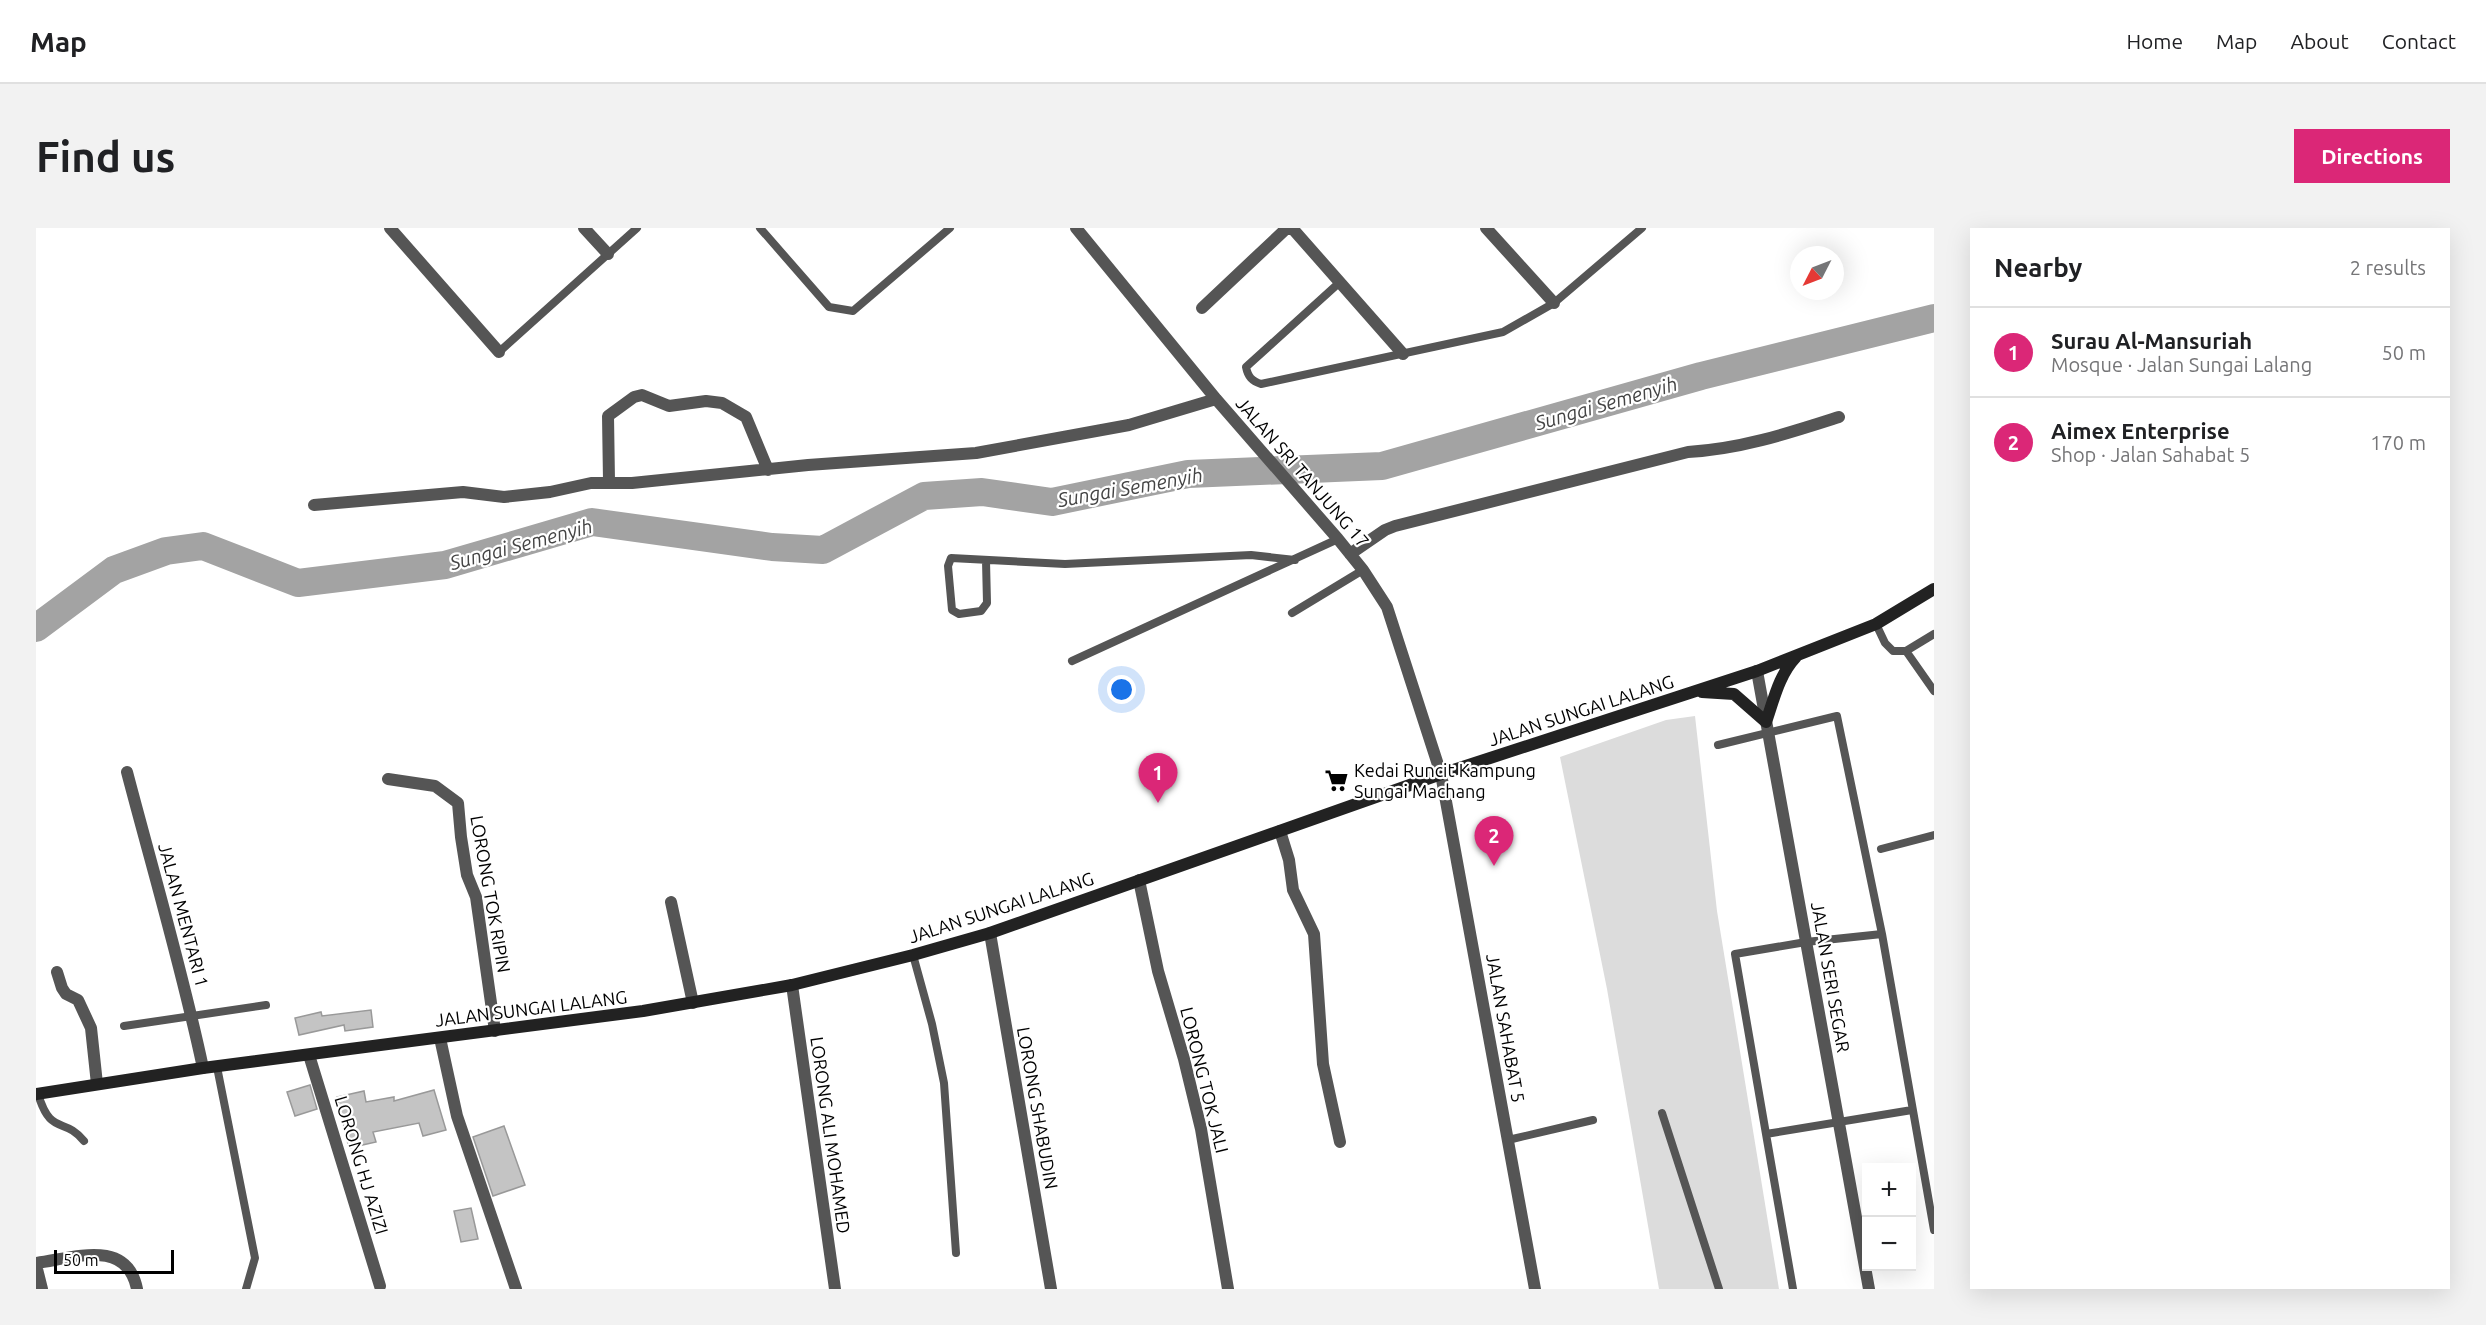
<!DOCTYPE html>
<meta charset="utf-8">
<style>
body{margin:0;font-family:Ubuntu,sans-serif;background:#f2f2f2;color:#202124}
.controls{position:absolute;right:18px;bottom:18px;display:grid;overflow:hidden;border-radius:0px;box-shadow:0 6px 24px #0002}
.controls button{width:54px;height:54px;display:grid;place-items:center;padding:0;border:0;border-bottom:2px solid #e0e0e0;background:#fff;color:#202124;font:30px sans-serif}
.compass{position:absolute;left:1754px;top:18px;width:54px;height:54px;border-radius:50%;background:#fff;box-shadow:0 6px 24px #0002;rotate:228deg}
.scale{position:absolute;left:18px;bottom:15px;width:120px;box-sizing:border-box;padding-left:6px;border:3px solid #000;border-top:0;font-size:16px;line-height:21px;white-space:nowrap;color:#000;-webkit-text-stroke:4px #fff;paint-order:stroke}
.you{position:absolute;left:1086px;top:462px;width:21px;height:21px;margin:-15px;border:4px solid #fff;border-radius:50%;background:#1a73e8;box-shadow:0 0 0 9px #1a73e833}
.badge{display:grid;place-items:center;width:39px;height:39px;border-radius:50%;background:#db2777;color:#fff;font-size:20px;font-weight:700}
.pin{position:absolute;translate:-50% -50px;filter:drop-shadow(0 2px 3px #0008)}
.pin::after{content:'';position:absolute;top:32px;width:21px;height:18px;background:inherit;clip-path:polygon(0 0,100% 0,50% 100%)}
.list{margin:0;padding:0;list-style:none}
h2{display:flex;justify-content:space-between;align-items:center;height:78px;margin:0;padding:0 24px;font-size:26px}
h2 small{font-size:20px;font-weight:400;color:#757577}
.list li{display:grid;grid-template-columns:39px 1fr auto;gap:18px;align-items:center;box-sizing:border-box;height:90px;padding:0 24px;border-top:2px solid #e0e0e0}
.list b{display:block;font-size:22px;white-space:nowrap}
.list p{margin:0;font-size:20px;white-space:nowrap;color:#757577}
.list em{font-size:20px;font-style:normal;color:#757577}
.map{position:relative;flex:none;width:1898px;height:1061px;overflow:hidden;border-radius:0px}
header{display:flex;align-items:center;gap:36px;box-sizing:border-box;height:84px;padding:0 30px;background:#fff;border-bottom:2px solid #e0e0e0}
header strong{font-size:28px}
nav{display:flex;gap:33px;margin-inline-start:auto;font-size:21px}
.intro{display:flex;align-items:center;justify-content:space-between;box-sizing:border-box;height:144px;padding:0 36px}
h1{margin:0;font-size:42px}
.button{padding:15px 27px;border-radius:0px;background:#db2777;color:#fff;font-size:21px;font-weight:700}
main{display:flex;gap:36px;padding:0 36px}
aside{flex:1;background:#fff;border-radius:0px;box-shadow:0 6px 24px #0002}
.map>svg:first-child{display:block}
</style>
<header>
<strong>Map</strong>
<nav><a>Home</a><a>Map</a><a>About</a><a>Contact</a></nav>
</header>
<div class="intro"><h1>Find us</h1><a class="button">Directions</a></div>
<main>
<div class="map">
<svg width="1898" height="1061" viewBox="0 0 1898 1061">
<rect width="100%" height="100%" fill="#fff"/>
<path fill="#dcdcdc" d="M1659 488 1681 683 1743 1061H1623L1571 761 1524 529 1630 492Z"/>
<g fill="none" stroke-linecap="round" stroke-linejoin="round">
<path stroke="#a3a3a3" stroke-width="28" d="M0 400 78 342 130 323 167 318 262 355 409 337 556 294 736 319 787 322 888 268 946 264 1016 274 1152 246 1346 238 1665 148 1898 90"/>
</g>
<path fill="#c4c4c4" stroke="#999" stroke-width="1.5" d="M335 782 337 799 309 803 308 797 263 807 259 790 285 784 286 788Z
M274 857 281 881 259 888 251 864Z
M398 862 410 902 387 908 383 895 337 904 340 914 313 920 301 869 328 863 330 874 358 869V873Z
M468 898 489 957 457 968 437 909Z
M435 980 442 1011 425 1014 418 983Z"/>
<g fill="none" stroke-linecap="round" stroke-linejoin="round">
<path stroke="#555" stroke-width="8" d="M724 0 793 79 817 83 914 0
M1304 54 1210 139C1212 149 1216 153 1225 156L1467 104 1518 75 1606 0
M463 124 601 0
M950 333 951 375 945 383 923 386 916 382 912 338 915 330 1029 336 1215 327 1259 332
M1256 385 1327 342
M1840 396 1849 415 1857 423H1870L1898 463
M1870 423 1898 406
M1036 433 1302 311
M1682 517 1801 488 1846 706 1898 1002
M1845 621 1898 607
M1846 706 1770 714 1699 726 1730 906 1876 882
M877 727 896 796 908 855 920 1025
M88 798 230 777
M181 839 219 1030 210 1061
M2 866C15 909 28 888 48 913
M1626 885 1683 1061
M1730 906 1757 1061
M1472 912 1557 892"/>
<path stroke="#555" stroke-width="12" d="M354 0 463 124
M548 0 572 26
M1040 0 1180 171 1302 311 1327 342 1351 379 1405 546 1499 1061
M1256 0 1367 126
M1450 0 1518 75
M1166 80 1251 0
M573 253 572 188 598 169 606 167 633 178 670 173 686 175 710 189 732 242
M278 277 427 264 468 269 514 264 555 255H596L772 237 940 225 1093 197 1180 171
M1314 326 1349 302 1359 298 1652 224C1705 221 1753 205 1803 189
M1721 443 1833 1061
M91 544C117 643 146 741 167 840
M352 551 399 558 422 575 425 609 431 647 440 669 459 803
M1244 603 1253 632 1257 662 1278 706 1287 836 1304 914
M1103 652 1122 743 1148 831 1165 901 1192 1061
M635 674 657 775
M954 705 1015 1061
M21 744 26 760 30 766 42 772 55 800 61 856
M756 757 799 1061
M404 810 421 888 480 1061
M273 827 344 1058
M0 1035C38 1030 91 1010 101 1061
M0 1037 6 1061"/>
<path stroke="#222" stroke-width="12" d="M1666 464 1698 466 1730 494C1738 471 1743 447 1760 429
M0 866 167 840 607 783 756 757 877 727 954 705 1405 546 1721 443 1840 396 1898 361"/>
</g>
<defs>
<symbol id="supermarket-bare" viewBox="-9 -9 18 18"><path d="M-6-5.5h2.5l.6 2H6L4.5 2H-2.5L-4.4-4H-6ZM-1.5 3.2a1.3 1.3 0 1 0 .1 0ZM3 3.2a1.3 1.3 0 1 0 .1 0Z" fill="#000" stroke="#fff" stroke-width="2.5" paint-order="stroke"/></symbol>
</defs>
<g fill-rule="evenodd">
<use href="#supermarket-bare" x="1284" y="536" width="33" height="33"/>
</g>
<g text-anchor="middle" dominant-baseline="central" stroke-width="4.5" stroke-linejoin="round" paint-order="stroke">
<g font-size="18" fill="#000" stroke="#fff">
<text transform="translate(1267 244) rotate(49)">JALAN SRI TANJUNG 17</text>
<text transform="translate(1545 482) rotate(-18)">JALAN SUNGAI LALANG</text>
<text transform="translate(455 666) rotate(80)">LORONG TOK RIPIN</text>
<text transform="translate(965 679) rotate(-18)">JALAN SUNGAI LALANG</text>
<text transform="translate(148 687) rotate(75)">JALAN MENTARI 1</text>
<text transform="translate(1795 749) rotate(80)">JALAN SERI SEGAR</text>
<text transform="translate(495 780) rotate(-7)">JALAN SUNGAI LALANG</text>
<text transform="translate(1470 800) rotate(80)">JALAN SAHABAT 5</text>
<text transform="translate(1169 852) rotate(76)">LORONG TOK JALI</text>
<text transform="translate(1002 880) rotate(80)">LORONG SHABUDIN</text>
<text transform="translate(795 907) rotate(82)">LORONG ALI MOHAMED</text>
<text transform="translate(326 937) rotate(73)">LORONG HJ AZIZI</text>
</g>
<g font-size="18" fill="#000" stroke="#fff" text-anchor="start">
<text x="1318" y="542">Kedai Runcit Kampung<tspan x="1318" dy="21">Sungai Machang</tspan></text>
</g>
<g font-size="20" font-style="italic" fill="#444" stroke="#fff">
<text transform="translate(1570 175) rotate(-16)">Sungai Semenyih</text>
<text transform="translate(1094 259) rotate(-10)">Sungai Semenyih</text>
<text transform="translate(485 316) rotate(-15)">Sungai Semenyih</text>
</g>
</g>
</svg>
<div class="controls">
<button>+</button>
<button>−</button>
</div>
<svg class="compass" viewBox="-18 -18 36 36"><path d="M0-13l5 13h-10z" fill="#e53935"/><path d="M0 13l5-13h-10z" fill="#757577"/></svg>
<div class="scale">50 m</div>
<div class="you"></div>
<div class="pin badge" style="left:1122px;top:575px">1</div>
<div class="pin badge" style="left:1458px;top:638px">2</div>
</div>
<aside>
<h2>Nearby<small>2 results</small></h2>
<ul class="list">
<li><span class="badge">1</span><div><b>Surau Al-Mansuriah</b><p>Mosque · Jalan Sungai Lalang</p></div><em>50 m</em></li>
<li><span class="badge">2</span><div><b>Aimex Enterprise</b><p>Shop · Jalan Sahabat 5</p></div><em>170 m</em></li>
</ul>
</aside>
</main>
